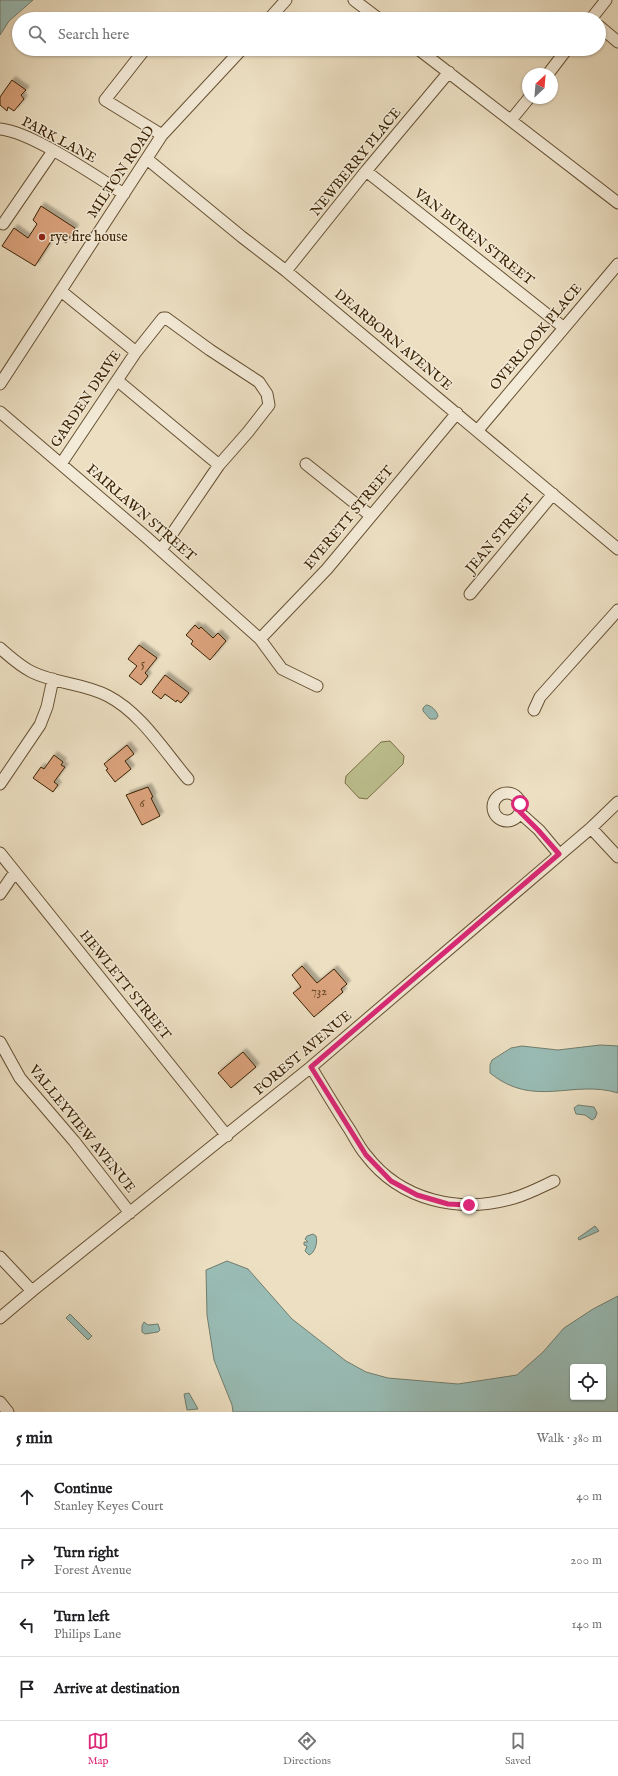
<!DOCTYPE html>
<meta charset="utf-8">
<style>
body{margin:0;font-family:"IM FELL English",serif;background:#f6f6f6;color:#202124}
.controls{position:absolute;right:12px;bottom:12px;display:grid;overflow:hidden;border-radius:4px;box-shadow:0 1px 3px #0004}
.controls button{width:36px;height:36px;display:grid;place-items:center;padding:0;border:0;border-bottom:1px solid #e0e0e0;background:#fff;color:#202124;font:20px sans-serif}
.compass{position:absolute;left:522px;top:68px;width:36px;height:36px;border-radius:50%;background:#fff;box-shadow:0 1px 3px #0004;rotate:26deg}
.stop{position:absolute;width:12px;height:12px;margin:-9px;border:3px solid #db2777;border-radius:50%;background:#fff}
.stop.end{background:#db2777;border-color:#fff;box-shadow:0 1px 4px #0008}
.list{margin:0;padding:0;list-style:none}
h2{display:flex;justify-content:space-between;align-items:center;height:52px;margin:0;padding:0 16px;font-size:17px}
h2 small{font-size:13px;font-weight:400;color:#757577}
.list li{display:grid;grid-template-columns:26px 1fr auto;gap:12px;align-items:center;box-sizing:border-box;height:64px;padding:0 16px;border-top:1px solid #e0e0e0}
.list b{display:block;font-size:15px;white-space:nowrap}
.list p{margin:0;font-size:13px;white-space:nowrap;color:#757577}
.list em{font-size:13px;font-style:normal;color:#757577}
.icon{flex:none;width:22px;height:22px;fill:none;stroke:currentColor;stroke-width:2;stroke-linecap:round;stroke-linejoin:round}
.map{position:relative;flex:none;width:618px;height:1412px;overflow:hidden}
.search{position:absolute;background:#fff;box-shadow:0 1px 3px #0004;left:12px;right:12px;top:12px;height:44px;display:flex;align-items:center;gap:10px;box-sizing:border-box;padding:0 14px;border-radius:22px;color:#757577;font-size:15px}
.sheet{height:308px;background:#fff}
nav{display:flex;justify-content:space-around;align-items:center;box-sizing:border-box;height:56px;border-top:1px solid #e0e0e0;background:#fff;font-size:11px;color:#757577}
nav a{display:grid;justify-items:center;gap:2px}
nav .on{color:#db2777}
.map>svg:first-child{display:block}
</style>
<div class="map">
<svg width="618" height="1412" viewBox="0 0 618 1412">
<defs>
<filter id="shadow"><feDropShadow dx="3.5" dy="-3.5" stdDeviation="1" flood-color="#0004"/></filter>
</defs>
<rect width="100%" height="100%" fill="#ecdfc2"/>
<filter id="stains"><feTurbulence type="fractalNoise" baseFrequency=".005" numOctaves="4"/><feColorMatrix values="0 0 0 0 .2 0 0 0 0 .09 0 0 0 0 .02 0 0 0 .5 -.17"/></filter>
<radialGradient id="worn" r=".72"><stop offset=".6" stop-color="#630" stop-opacity="0"/><stop offset="1" stop-color="#630" stop-opacity=".3"/></radialGradient>
<path fill="#bdc08f" stroke="#7c7149" d="M390 741 404 756 403 764 367 799 359 798 345 783 346 776 381 742Z"/>
<path fill="#99bcb5" stroke="#737e6e" fill-rule="evenodd" d="M0 0H33L9 21 0 35Z
M426 705C431 705 437 711 438 716L436 719H430L423 711V708Z
M600 1045 618 1046V1093C573 1079 534 1109 490 1073V1065L492 1060 511 1048 522 1046 558 1050Z
M578 1105 594 1107 597 1113 595 1118 592 1120 585 1115 576 1114 574 1108Z
M595 1226 599 1231 579 1240 578 1238Z
M313 1234 316 1236C318 1242 315 1253 309 1255L305 1251 307 1246 304 1245V1242H308L305 1239 307 1236Z
M227 1261 248 1269 292 1319 346 1361 366 1372 388 1378 458 1384 517 1375 543 1352 564 1328 593 1309 618 1296V1412H233L232 1405 214 1360 207 1315 206 1270ZM573 1367H603V1397H573Z
M70 1314 92 1336 88 1340 66 1318Z
M144 1322 148 1325 158 1324 160 1330 158 1332 145 1334 142 1332V1326Z
M189 1393 198 1409 187 1410 184 1394Z"/>
<path fill="#daa27c" stroke="#3a2203" filter="url(#shadow)" d="M12 80 26 90 21 95 24 99 14 111 8 107 7 111 0 105V97Z
M41 206 75 228 66 243 55 235 35 266 2 246 14 228 28 238 37 224 33 220Z
M195 625 199 629 201 627 213 638 218 633 226 641 210 660 191 644 193 641 186 635Z
M139 645 157 658 145 673 148 676 141 685 129 676 137 666 128 659Z
M165 675 189 693 181 703 177 700 176 702 165 694 161 699 152 692Z
M127 745 134 754 125 761 131 769 115 782 106 770 108 769 104 764Z
M54 755 63 762 61 765 65 767 54 782 58 785 53 792 33 778 41 767 44 769Z
M148 787 153 797 151 798 160 816 142 825 126 795Z
M302 966 317 983 334 969 347 984 341 989 343 992 314 1017 293 993 301 987 292 975Z
M243 1052 256 1067 231 1088 218 1073Z"/>
<g fill="none" stroke-linecap="round" stroke-linejoin="round">
<defs>
<path id="minor" d="M354 0 379 19
M269 19 286 0
M591 19 606 0
M599 26 618 42
M145 49 105 100 162 135
M418 49 618 203
M548 74 567 49
M511 120 529 98
M0 129C32 132 95 176 124 194
M147 159 242 237 286 271 618 549
M366 171 563 327
M3 224 53 151
M286 271 366 171 449 72
M61 291 136 352
M118 381 219 465
M0 384 162 135 242 49
M0 412 146 537 260 639 282 669 317 686
M478 430 618 264
M61 464 136 352 163 318H166L210 350 259 382 267 394 269 405 248 432 219 465 161 550
M306 464 371 516
M470 594 553 494
M260 639 327 569 457 413
M0 648C10 657 20 666 32 672 56 684 84 683 108 696 141 713 164 751 188 779
M534 710 540 697 618 610
M0 784 40 725 47 707 53 679
M493 807a14 14 0 1 1 28 0a14 14 0 1 1-28 0Z
M520 813 539 830 559 854
M591 828 618 857
M0 853 227 1136
M0 894 15 872
M0 1042 20 1078 74 1141 130 1213
M311 1067C323 1087 335 1107 348 1127 354 1136 359 1147 366 1155 401 1201 460 1214 514 1198 528 1194 541 1187 554 1181
M0 1257 32 1291
M0 1318 32 1291 311 1067 591 828 618 802
M0 1402 8 1412"/>
</defs>
<use href="#minor" stroke="#665133" stroke-width="13"/>
<use href="#minor" stroke="#f3ead7" stroke-width="11"/>
</g>
<g fill="none" stroke-linecap="round" stroke-linejoin="round">
<path stroke="#db2777" stroke-width="5" d="M469 1205 448 1204 417 1195 391 1181 366 1155 311 1067 559 854 538 830 520 812V804"/>
</g>
<circle fill="#8f2418" stroke="#f3ead7" stroke-width="1.5" cx="42" cy="237" r="4"/>
<g text-anchor="middle" dominant-baseline="central" stroke-width="3" stroke-linejoin="round" paint-order="stroke">
<g font-size="12" fill="#624221">
<text x="143" y="663">5</text>
<text x="142" y="803">6</text>
<text x="319" y="991">732</text>
</g>
<g font-size="14" fill="#3a2203" stroke="#f3ead7">
<text transform="translate(59 140) rotate(28)">PARK LANE</text>
<text transform="translate(356 162) rotate(-51)">NEWBERRY PLACE</text>
<text transform="translate(121 172) rotate(-56)">MILTON ROAD</text>
<text transform="translate(474 237) rotate(38)">VAN BUREN STREET</text>
<text transform="translate(536 337) rotate(-50)">OVERLOOK PLACE</text>
<text transform="translate(393 340) rotate(40)">DEARBORN AVENUE</text>
<text transform="translate(86 399) rotate(-56)">GARDEN DRIVE</text>
<text transform="translate(141 513) rotate(41)">FAIRLAWN STREET</text>
<text transform="translate(349 518) rotate(-50)">EVERETT STREET</text>
<text transform="translate(500 534) rotate(-50)">JEAN STREET</text>
<text transform="translate(125 985) rotate(51)">HEWLETT STREET</text>
<text transform="translate(303 1053) rotate(-40)">FOREST AVENUE</text>
<text transform="translate(82 1129) rotate(51)">VALLEYVIEW AVENUE</text>
</g>
<g font-size="14" fill="#3a2203" stroke="#f3ead7" text-anchor="start">
<text x="50" y="237">rye fire house</text>
</g>
</g>
<rect width="100%" height="100%" filter="url(#stains)"/>
<rect width="100%" height="100%" fill="url(#worn)"/>
</svg>
<div class="controls">
<button><svg class="icon" aria-label="locate" viewBox="0 0 24 24"><circle cx="12" cy="12" r="6"/><path d="M12 2v4M12 18v4M2 12h4M18 12h4"/></svg></button>
</div>
<svg class="compass" viewBox="-18 -18 36 36"><path d="M0-13l5 13h-10z" fill="#e53935"/><path d="M0 13l5-13h-10z" fill="#757577"/></svg>
<div class="stop" style="left:520px;top:804px"></div>
<div class="stop end" style="left:469px;top:1205px"></div>
<div class="search"><svg class="icon" aria-label="search" viewBox="0 0 24 24"><circle cx="10" cy="10" r="6"/><path d="M15 15l6 6"/></svg>Search here</div>
</div>
<section class="sheet">
<h2>5 min<small>Walk · 380 m</small></h2>
<ul class="list">
<li><svg class="icon" aria-label="ahead" viewBox="0 0 24 24"><path d="M12 20V5M6 11l6-6 6 6"/></svg><div><b>Continue</b><p>Stanley Keyes Court</p></div><em>40 m</em></li>
<li><svg class="icon" aria-label="right" viewBox="0 0 24 24"><path d="M7 20v-9h11M14 6l5 5-5 5"/></svg><div><b>Turn right</b><p>Forest Avenue</p></div><em>200 m</em></li>
<li><svg class="icon" aria-label="left" viewBox="0 0 24 24"><path d="M17 20v-9H6M10 6l-5 5 5 5"/></svg><div><b>Turn left</b><p>Philips Lane</p></div><em>140 m</em></li>
<li><svg class="icon" aria-label="arrive" viewBox="0 0 24 24"><path d="M6 21V4h12l-3 4 3 4H6"/></svg><div><b>Arrive at destination</b></div></li>
</ul>
</section>
<nav>
<a class="on"><svg class="icon" aria-label="map" viewBox="0 0 24 24"><path d="M3 6l6-2 6 2 6-2v14l-6 2-6-2-6 2zM9 4v14M15 6v14"/></svg>Map</a>
<a><svg class="icon" aria-label="directions" viewBox="0 0 24 24"><path d="M12 3l9 9-9 9-9-9zM9 14v-3h6M13 9l2 2-2 2"/></svg>Directions</a>
<a><svg class="icon" aria-label="saved" viewBox="0 0 24 24"><path d="M7 4h10v16l-5-4-5 4z"/></svg>Saved</a>
</nav>
